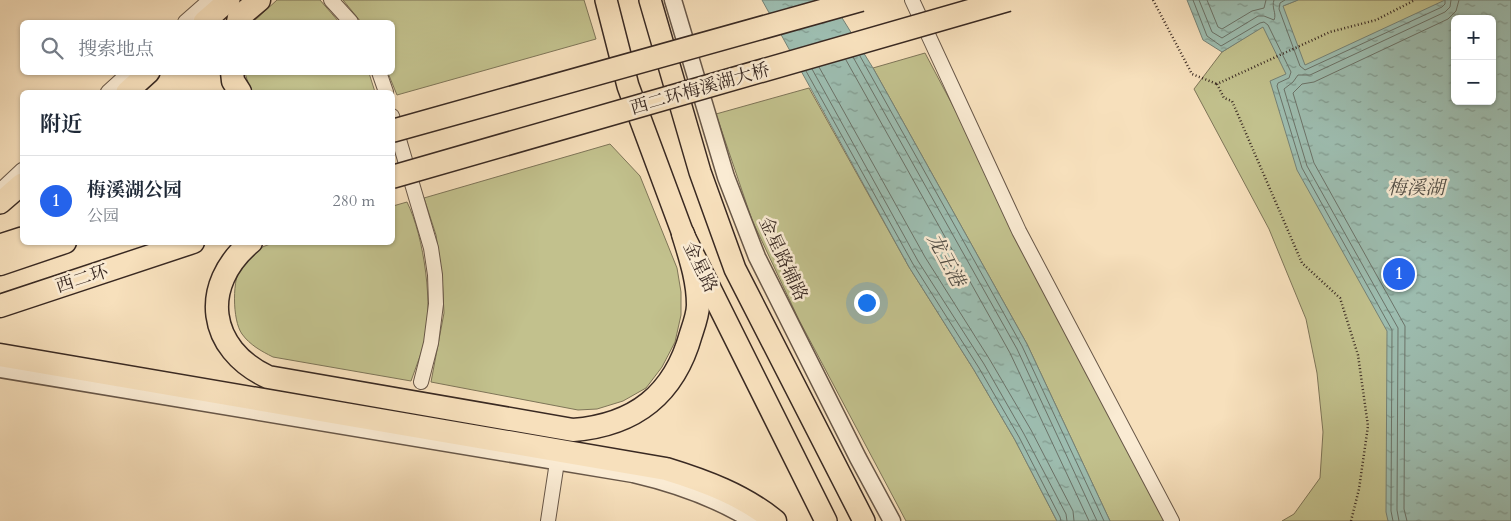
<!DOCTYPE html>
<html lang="zh">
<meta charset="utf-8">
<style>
body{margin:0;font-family:Cardo,"Noto Serif SC",serif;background:#f2f2f3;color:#1f2937}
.controls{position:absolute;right:15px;top:15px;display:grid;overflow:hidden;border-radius:8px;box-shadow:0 1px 4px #0004}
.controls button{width:45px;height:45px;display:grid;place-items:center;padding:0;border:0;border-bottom:1px solid #e0e1e3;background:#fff;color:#1f2937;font:25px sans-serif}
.you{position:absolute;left:866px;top:302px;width:18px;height:18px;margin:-12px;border:4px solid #fff;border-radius:50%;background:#1a73e8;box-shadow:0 0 0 8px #1a73e833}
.badge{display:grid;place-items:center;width:32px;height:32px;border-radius:50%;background:#2563eb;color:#fff;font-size:16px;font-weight:700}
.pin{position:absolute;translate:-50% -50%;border:2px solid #fff;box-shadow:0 1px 5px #0006}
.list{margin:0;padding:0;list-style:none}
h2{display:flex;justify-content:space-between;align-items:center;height:65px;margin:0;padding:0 20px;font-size:21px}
h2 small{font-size:16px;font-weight:400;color:#747a83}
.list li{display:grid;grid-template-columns:32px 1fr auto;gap:15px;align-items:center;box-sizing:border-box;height:90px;padding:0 20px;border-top:1px solid #e0e1e3}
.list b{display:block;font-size:19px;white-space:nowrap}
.list p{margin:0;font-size:16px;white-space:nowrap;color:#747a83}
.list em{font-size:16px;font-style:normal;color:#747a83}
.icon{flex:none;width:28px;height:28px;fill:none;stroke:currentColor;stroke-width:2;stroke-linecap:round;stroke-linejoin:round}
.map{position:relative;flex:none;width:1511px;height:521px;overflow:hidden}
.search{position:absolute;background:#fff;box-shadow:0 1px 4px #0004;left:20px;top:20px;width:375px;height:55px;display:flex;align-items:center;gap:12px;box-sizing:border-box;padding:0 18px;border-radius:8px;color:#747a83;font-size:19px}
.panel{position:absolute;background:#fff;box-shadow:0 1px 4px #0004;left:20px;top:90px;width:375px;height:155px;border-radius:8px}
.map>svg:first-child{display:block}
</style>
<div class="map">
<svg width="1511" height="521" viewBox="0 0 1511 521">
<defs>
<pattern id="water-ripples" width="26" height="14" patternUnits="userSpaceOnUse" patternTransform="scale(1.25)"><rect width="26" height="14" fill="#9dbdb0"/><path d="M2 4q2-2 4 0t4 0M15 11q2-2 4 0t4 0" fill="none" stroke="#819a8f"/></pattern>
</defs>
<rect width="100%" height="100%" fill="#f7e0bc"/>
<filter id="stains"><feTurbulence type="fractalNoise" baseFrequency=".004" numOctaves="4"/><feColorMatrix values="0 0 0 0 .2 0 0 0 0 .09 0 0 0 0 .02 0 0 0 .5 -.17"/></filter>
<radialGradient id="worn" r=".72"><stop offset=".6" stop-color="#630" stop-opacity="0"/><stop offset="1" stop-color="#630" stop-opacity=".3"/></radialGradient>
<path fill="#c2c18d" stroke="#7e7558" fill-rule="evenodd" d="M277 0H320L339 22H253Z
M343 0H584L596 39 397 95 388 73 392 72V22H361Z
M1298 0H1511V521H1282L1294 514 1320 478 1323 432 1317 373 1306 319 1269 229 1194 89 1222 52 1263 26 1283 6ZM1455 19H1492V101H1455Z
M925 53 1172 521H1110L1027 344 873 68Z
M245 73H369L375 92H251Z
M809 88 909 267 974 370 1015 440 1057 521H906L799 320 752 220 716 114Z
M610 144 640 176 677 268 681 292V315L675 342 662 367 646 388 623 401 597 409 578 410 431 382 444 313 442 275 436 235 424 198Z
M407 202C424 236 434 307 424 345 420 357 415 369 411 381L273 357C261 351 250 345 242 334 232 320 232 278 242 263 249 253 262 246 274 243L392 242 393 206Z"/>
<path fill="url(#water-ripples)" stroke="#758277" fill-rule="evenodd" d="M762 0H831L873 68 1027 344 1110 521H1057L1015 440 974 370 909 267Z
M1187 0H1298L1283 6 1305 65 1445 0H1511V521H1388L1386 512 1387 331 1297 170 1270 81 1286 74 1263 27 1222 52 1203 40ZM1455 19H1492V101H1455Z"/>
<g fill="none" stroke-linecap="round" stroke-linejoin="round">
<path stroke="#6b7369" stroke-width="1" d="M1193 0 1207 36 1221 46 1260 23 1264 22 1268 25 1291 72 1289 78 1278 83 1277 86 1302 168 1392 330 1391 511 1393 521
M1199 0 1212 32 1222 38 1258 16H1264L1274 20C1277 13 1271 8 1274 0
M1207 0 1218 27 1222 29 1252 11 1264 8 1266 0
M1285 0 1280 3 1279 9 1300 66 1305 70 1442 7 1445 4V0
M860 56 1022 346 1104 521
M853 57 1017 349 1097 521
M846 60 1010 353 1089 521
M819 67 925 257 990 360 1031 430 1073 511 1074 521
M812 69 918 261 984 364 1024 434 1066 514 1067 521
M806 71 913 264 979 368 1019 437 1060 517 1061 521
M1399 521 1397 510 1398 328 1307 166 1284 89 1293 82 1298 75H1310L1445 12 1450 7 1451 0
M1407 521 1404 509 1405 326 1314 163 1293 93 1302 84 1314 82 1448 19 1456 11 1459 0"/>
<defs>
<path id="minor" d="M331 0 351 22
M912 0 1019 231 1172 521
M185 22 210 0
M379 72 386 92
M108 92 130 72
M392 116 431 248 435 275 436 304 431 343 421 382
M5 186 22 170
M548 521 557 462"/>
<path id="tertiary" d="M673 0 726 177 757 257 858 458 892 521
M0 369 633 474C676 484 716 498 753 521"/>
<path id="primary" d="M606 0 628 86 683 234 826 521
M650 0 700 172 735 269 864 521
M204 22 229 0
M127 92 149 72
M0 203 22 184
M0 245 22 238"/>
<path id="trunk" d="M238 22 239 17 259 0
M232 72 233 81 240 92
M251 242C199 286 208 349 268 377L573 430C635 425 674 395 691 334 694 325 698 314 698 305 698 280 690 257 683 234
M0 264 65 242
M0 306 193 242
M0 355 666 469C705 481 743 495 775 521"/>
</defs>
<use href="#minor" stroke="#685748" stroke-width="16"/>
<use href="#tertiary" stroke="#685748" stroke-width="19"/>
<use href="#primary" stroke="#392922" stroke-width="24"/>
<use href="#trunk" stroke="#392922" stroke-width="25"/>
<path stroke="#392922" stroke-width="2.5" stroke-dasharray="1 2.5" stroke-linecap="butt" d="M1153 0 1192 74 1217 84
M1351 521 1359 489 1368 426 1358 355 1340 298 1302 263 1232 101 1224 98 1217 84 1330 32 1376 20 1415 0"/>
<use href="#minor" stroke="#faebd3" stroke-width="14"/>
<use href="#tertiary" stroke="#faebd3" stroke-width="16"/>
<use href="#primary" stroke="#f7e0bc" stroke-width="21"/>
<use href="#trunk" stroke="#f7e0bc" stroke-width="22"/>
<defs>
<path id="trunk-bridge" d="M392 131 861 0
M392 177 1008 0"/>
</defs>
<use href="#trunk-bridge" stroke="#392922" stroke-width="25" stroke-linecap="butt"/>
<use href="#trunk-bridge" stroke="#f7e0bc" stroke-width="22"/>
</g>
<g text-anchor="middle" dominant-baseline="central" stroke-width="5" stroke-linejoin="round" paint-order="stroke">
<g font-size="18" fill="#392922" stroke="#faebd3">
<text transform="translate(700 89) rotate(-16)">西二环梅溪湖大桥</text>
<text transform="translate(783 259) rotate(65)">金星路辅路</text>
<text transform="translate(700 267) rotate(64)">金星路</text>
<text transform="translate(82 279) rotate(-18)">西二环</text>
</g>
<g font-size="19" font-style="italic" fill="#524e46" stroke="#faebd3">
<text x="1416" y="188">梅溪湖</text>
<text transform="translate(946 260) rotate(62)">龙王港</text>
</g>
</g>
<rect width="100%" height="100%" filter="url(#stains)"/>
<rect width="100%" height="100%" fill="url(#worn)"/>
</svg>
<div class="controls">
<button>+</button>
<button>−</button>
</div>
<div class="you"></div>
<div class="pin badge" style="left:1399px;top:274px">1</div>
<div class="search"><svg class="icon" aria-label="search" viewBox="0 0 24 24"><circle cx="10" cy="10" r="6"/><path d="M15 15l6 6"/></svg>搜索地点</div>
<section class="panel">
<h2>附近<small></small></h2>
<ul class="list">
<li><span class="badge">1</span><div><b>梅溪湖公园</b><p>公园</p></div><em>280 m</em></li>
</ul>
</section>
</div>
